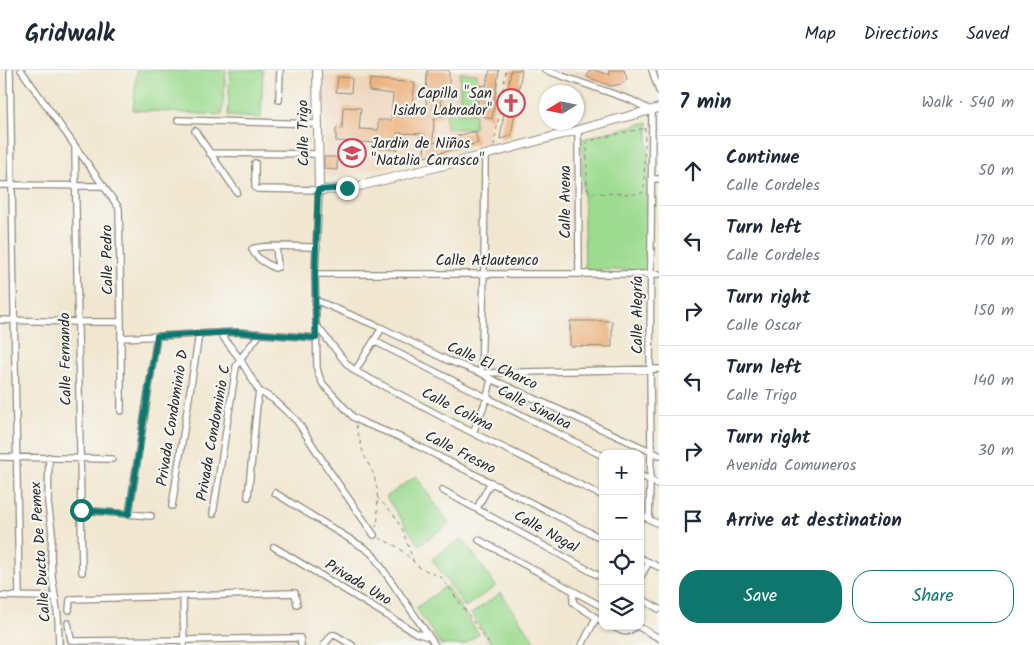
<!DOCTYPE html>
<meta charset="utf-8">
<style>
body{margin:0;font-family:Kalam,sans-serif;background:#f6f6f7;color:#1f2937}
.controls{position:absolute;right:15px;bottom:15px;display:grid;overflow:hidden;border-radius:10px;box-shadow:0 1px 4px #0004}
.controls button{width:45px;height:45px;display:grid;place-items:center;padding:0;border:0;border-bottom:1px solid #e0e1e3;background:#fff;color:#1f2937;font:25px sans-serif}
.compass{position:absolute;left:539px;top:15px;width:45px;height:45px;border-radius:50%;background:#fff;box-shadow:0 1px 4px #0004;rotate:260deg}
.stop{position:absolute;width:15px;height:15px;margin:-11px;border:4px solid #0f766e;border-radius:50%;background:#fff}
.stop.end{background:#0f766e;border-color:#fff;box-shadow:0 1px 5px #0008}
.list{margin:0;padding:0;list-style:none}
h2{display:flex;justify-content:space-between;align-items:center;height:65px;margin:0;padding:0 20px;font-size:21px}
h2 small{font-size:16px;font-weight:400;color:#747a83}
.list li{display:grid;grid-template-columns:32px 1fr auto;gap:15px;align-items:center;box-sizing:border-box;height:70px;padding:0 20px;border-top:1px solid #e0e1e3}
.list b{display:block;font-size:19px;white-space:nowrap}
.list p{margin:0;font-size:16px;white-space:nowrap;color:#747a83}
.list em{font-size:16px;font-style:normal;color:#747a83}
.actions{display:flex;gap:10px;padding:15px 20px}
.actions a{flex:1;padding:11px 0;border:1px solid #0f766e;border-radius:20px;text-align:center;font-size:18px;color:#0f766e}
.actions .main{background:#0f766e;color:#fff}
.icon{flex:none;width:28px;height:28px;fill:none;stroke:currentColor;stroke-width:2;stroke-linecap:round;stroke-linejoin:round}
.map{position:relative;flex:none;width:659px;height:575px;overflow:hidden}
header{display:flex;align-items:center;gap:30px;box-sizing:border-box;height:70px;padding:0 25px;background:#fff;border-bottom:1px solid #e0e1e3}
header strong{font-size:24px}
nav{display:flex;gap:28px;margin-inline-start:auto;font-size:18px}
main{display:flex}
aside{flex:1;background:#fff}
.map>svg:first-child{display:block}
</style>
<header>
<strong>Gridwalk</strong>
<nav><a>Map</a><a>Directions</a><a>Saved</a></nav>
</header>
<main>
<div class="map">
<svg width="659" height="575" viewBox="0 0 659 575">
<rect width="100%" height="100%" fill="#f6f6f2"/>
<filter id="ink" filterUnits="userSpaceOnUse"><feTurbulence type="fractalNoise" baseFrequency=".02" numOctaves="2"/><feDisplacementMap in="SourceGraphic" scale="10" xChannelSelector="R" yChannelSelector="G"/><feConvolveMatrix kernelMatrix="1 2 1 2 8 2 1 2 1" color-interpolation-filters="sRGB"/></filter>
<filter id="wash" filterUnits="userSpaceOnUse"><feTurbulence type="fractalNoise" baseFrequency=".0096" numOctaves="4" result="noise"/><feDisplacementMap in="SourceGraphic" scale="20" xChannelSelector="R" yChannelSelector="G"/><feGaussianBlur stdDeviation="1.12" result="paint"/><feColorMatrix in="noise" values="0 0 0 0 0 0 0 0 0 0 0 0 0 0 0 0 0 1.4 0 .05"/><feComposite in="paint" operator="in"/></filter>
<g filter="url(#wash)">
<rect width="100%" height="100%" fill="#f1e7d0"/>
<path fill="#efd6bc" d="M427 0H499L488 71 384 97 333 107 327 106 325 104V6L426 14Z
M566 0H624L631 23 587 7Z"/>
<path fill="#9ddb90" stroke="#64835e" d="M137 0H226L222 45 133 40Z
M230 0H263L261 48 228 46Z
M460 3 477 4 476 33H460Z
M446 43H475L474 59 446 58Z
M648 52 647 200H585L582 69Z
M416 406 449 454 419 475 386 427Z
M462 468 496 516 465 537 432 489Z
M446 516 479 564 464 575H441L416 538Z
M501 523 537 574 536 575H492L471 544Z"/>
<g id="blocks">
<path fill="#ecb07a" d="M427 0H449V26H441L442 45 438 49H434L433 73 475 61 478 73 424 87 425 64 397 63 398 79H378V73L336 71V58L342 59 343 37 361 38 359 59 378 60V50H391L393 24 369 21 370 9 415 13 412 35 426 36Z
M490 0H499L492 49 480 45 481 38 477 37 481 15 486 16Z
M511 0H522L511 66 500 69Z
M590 0H594L610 5 609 0H624L627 9 621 14 611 16 587 7Z
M338 7 352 8 351 23 336 22Z
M324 87H337V100L324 99Z
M570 251H612V277L570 276Z"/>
</g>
</g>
<g filter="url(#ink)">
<use href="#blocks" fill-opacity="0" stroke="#8e897e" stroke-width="1"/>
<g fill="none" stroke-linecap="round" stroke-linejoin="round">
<defs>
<path id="street" d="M10 0 19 526
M21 0 119 138 121 252V341
M545 0 631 30 652 41 650 299 651 381 649 449
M652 0 659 21
M279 30 280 0
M178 50 317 54
M195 61 237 122
M578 61 579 204
M75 76 82 502
M209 83 318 84
M485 85 484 204 481 303 659 299
M255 93V117L257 119 319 120 315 204 317 298 319 306 323 314 353 347 364 353 402 368 603 469
M651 109H659
M0 115 104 116
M276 177 278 197 275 198C266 193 256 189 252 179 262 174 303 177 317 177
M315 204H659
M315 230 382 258 447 290 481 303 491 309 659 385
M0 250 78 252H121
M316 255 347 294 355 301 473 363 603 426
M220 263 240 289 259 321 273 329 297 351 328 399 374 465
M122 268 237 262 316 268
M374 271 603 386
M355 301 382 258
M473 363 487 328 491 309
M0 387 112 389
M49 387 48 433 52 462 51 485 52 506 58 547 59 575
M640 405 659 415
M442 420 603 508
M275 423 366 479 373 485 435 575
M248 427 257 335 259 321
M172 436 199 264
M477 438 491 412
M81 440 151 446
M129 444 157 266
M213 444 236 297 240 289 260 264
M640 445 659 454
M479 470 603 537
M274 477 416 563 429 567
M640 488 659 497
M640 508 649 492
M574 522 573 532 575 534 603 552
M0 526 55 527
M183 526 184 575
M640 528 659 539
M69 540 70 530 73 529 295 523 297 534
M68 553 71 570 74 571 184 570 297 568H300L301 575
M612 556C622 561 626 566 635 556
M637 556 659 568
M324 575 332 565H335L352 575
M582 575 596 548"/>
<path id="secondary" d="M317 0 319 120 347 119 485 85 659 38"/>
</defs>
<use href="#street" stroke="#8e897e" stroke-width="8"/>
<use href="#secondary" stroke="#8e897e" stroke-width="10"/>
<path stroke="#8e897e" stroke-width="1" stroke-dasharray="4 4" stroke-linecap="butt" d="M645 58 644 121 642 123 639 124 590 123 587 119V71Z
M494 76 506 0
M356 355 363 383 374 405 377 419 378 448 376 457
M377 427 394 445 403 461 414 493
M379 468 398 477 419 497 442 508 490 575"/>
<use href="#street" stroke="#fff" stroke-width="5.5"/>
<use href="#secondary" stroke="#fff" stroke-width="8"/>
</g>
</g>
<g fill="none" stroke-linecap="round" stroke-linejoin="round" filter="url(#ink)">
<path stroke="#0f766e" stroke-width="6" d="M81 440 129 444 157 266 237 262 316 268 315 204 318 120 347 118"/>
</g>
<defs>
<symbol id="church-ring" viewBox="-11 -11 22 22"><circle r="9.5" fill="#f6f6f2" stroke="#d1495b" stroke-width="1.5"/><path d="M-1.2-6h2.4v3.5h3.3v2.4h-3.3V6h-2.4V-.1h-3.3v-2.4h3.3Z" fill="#d1495b"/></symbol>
<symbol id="school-ring" viewBox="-11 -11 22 22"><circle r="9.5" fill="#f6f6f2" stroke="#d1495b" stroke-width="1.5"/><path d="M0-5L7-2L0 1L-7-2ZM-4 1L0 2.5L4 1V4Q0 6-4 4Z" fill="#d1495b"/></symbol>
</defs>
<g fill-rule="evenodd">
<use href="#church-ring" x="495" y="17" width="32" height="32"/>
<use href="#school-ring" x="336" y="67" width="32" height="32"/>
</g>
<g text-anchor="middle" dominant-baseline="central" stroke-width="4.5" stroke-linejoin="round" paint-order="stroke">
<g font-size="15" fill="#2b2b2b" stroke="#f6f6f2" text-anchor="end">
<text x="492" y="24">Capilla "San<tspan x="492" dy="17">Isidro Labrador"</tspan></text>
<text x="371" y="74" text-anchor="start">Jardin de Niños<tspan x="371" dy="17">"Natalia Carrasco"</tspan></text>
</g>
<g font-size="15" fill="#2b2b2b" stroke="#f6f6f2">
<text transform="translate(304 63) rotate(-91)">Calle Trigo</text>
<text transform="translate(566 132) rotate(-90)">Calle Avena</text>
<text transform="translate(108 190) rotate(-91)">Calle Pedro</text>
<text x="487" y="191">Calle Atlautenco</text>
<text transform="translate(638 245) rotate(-90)">Calle Alegría</text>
<text transform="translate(66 289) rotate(-91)">Calle Fernando</text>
<text transform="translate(492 296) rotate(24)">Calle El Charco</text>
<text transform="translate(534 338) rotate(27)">Calle Sinaloa</text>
<text transform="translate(457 340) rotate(27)">Calle Colima</text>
<text transform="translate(173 348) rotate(-81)">Privada Condominio D</text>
<text transform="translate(214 363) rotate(-80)">Privada Condominio C</text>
<text transform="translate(460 383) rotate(27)">Calle Fresno</text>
<text transform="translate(546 462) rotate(29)">Calle Nogal</text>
<text transform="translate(41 482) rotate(-94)">Calle Ducto De Pemex</text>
<text transform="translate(358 513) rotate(31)">Privada Uno</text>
</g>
</g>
</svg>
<div class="controls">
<button>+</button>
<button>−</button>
<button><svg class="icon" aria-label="locate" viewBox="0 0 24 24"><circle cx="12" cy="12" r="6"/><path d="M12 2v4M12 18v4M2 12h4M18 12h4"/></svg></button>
<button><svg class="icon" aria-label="layers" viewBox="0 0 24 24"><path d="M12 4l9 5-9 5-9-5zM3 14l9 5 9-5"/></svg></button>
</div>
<svg class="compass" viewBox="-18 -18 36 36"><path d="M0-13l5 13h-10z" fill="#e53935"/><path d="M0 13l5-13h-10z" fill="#747a83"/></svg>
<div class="stop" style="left:81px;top:440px"></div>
<div class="stop end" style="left:347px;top:118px"></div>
</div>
<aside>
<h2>7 min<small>Walk · 540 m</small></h2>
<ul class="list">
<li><svg class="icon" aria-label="ahead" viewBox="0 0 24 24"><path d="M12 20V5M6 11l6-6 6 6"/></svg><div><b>Continue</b><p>Calle Cordeles</p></div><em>50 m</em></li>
<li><svg class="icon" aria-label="left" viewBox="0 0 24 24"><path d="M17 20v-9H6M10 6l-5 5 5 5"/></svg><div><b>Turn left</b><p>Calle Cordeles</p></div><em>170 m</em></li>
<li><svg class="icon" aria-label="right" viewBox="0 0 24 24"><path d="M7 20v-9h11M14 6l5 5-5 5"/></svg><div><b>Turn right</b><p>Calle Oscar</p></div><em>150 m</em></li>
<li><svg class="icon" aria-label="left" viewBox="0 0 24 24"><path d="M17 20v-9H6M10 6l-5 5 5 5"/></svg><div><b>Turn left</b><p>Calle Trigo</p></div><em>140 m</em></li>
<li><svg class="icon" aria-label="right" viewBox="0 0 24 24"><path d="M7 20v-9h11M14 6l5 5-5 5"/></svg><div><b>Turn right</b><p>Avenida Comuneros</p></div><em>30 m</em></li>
<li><svg class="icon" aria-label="arrive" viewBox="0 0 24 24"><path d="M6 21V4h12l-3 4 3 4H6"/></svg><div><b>Arrive at destination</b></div></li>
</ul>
<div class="actions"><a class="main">Save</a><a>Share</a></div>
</aside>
</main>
